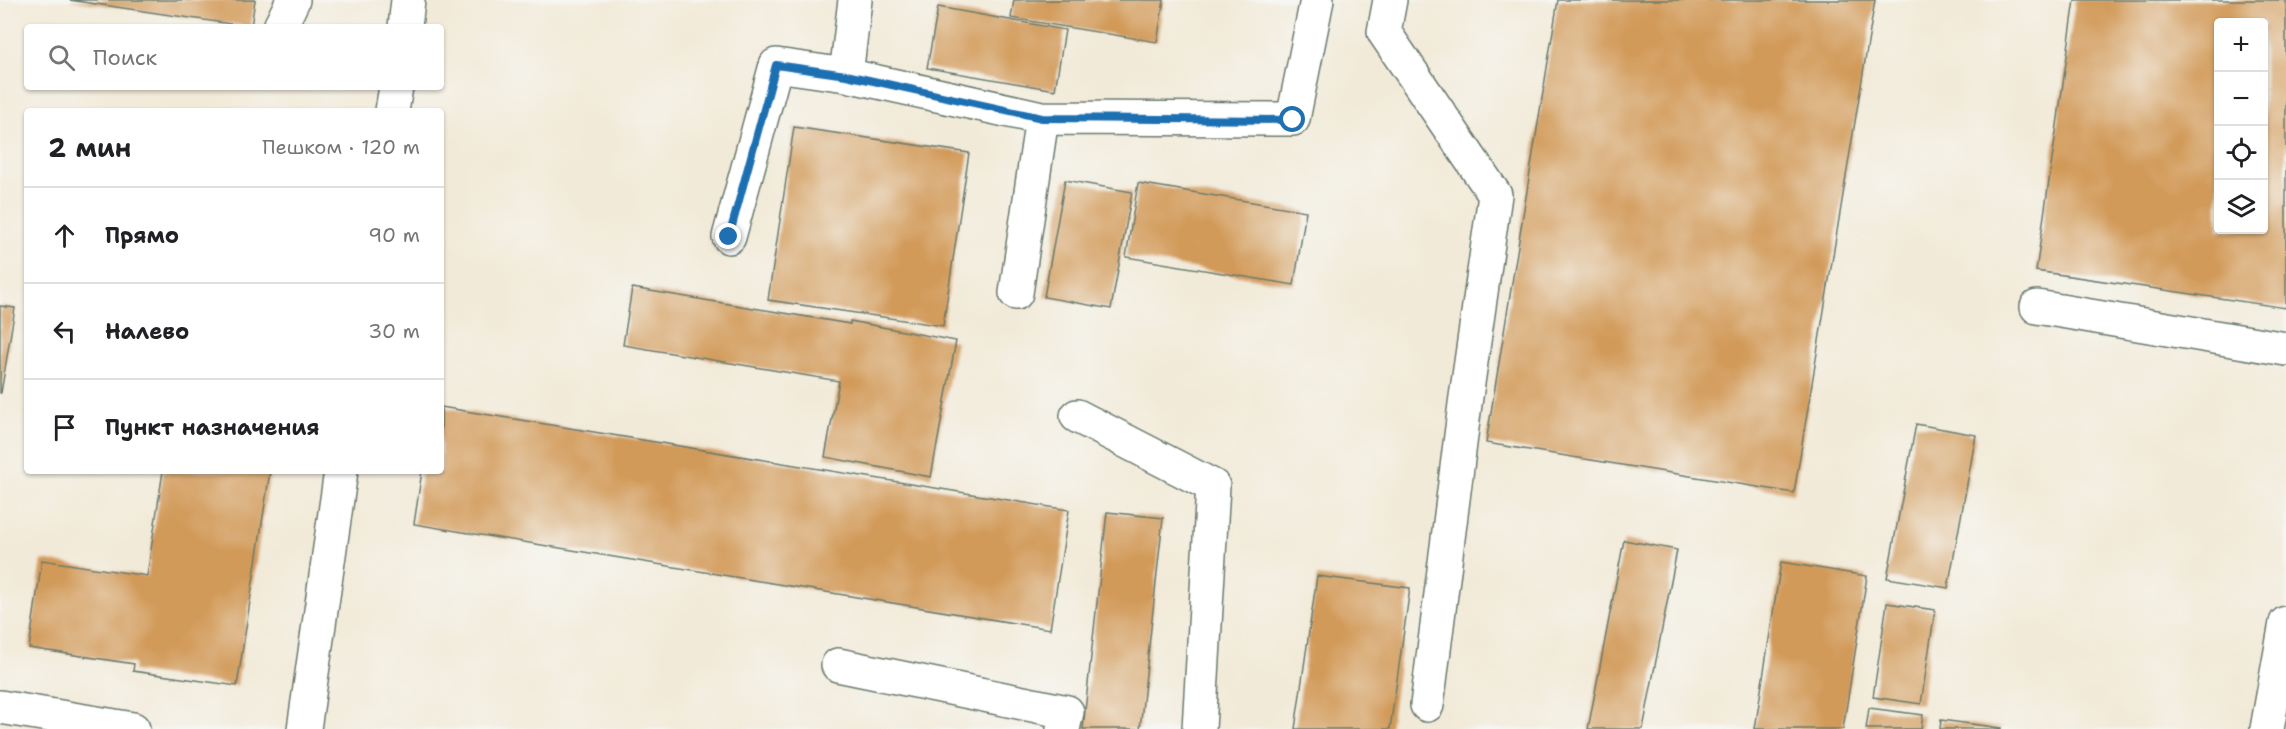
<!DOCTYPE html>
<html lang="ru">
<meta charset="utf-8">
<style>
body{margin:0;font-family:"Shantell Sans",sans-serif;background:#f6f6f6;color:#202124}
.controls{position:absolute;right:18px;top:18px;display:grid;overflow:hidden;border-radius:6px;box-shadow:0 2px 4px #0004}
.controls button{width:54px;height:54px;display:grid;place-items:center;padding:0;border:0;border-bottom:2px solid #e0e0e0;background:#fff;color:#202124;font:30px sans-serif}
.stop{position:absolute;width:18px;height:18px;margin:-14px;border:4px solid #1f6fb2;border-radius:50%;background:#fff}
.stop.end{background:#1f6fb2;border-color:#fff;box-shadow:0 2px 6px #0008}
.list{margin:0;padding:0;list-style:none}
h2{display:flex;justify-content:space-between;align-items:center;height:78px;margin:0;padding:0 24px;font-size:26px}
h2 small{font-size:20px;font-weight:400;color:#757577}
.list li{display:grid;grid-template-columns:39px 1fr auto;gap:18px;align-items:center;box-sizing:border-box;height:96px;padding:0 24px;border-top:2px solid #e0e0e0}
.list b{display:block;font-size:22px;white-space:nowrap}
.list em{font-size:20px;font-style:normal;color:#757577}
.icon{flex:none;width:33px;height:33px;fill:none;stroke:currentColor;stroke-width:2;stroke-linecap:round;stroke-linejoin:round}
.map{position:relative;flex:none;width:2286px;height:729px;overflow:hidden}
.search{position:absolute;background:#fff;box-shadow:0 2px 4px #0004;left:24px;top:24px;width:420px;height:66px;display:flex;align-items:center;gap:15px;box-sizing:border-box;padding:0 21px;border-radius:6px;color:#757577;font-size:22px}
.panel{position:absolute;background:#fff;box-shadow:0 2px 4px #0004;left:24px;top:108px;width:420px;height:366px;border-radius:6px}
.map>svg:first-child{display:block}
</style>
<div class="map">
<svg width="2286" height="729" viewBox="0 0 2286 729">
<rect width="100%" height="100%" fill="#f6f6f2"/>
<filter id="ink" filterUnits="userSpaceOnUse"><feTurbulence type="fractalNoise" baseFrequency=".0167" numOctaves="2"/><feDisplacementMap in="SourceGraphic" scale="12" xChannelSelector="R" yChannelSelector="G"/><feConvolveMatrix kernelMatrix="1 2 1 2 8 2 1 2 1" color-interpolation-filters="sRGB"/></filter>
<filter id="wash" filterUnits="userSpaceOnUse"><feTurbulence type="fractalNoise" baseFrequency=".008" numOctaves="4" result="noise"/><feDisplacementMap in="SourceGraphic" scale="24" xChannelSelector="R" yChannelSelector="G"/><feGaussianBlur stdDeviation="1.35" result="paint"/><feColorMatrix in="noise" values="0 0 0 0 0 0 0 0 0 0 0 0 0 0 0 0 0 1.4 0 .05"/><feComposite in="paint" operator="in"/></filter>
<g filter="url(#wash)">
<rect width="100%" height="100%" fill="#f2ead8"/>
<g id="blocks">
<path fill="#d29a59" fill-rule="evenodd" d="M69 0H255L251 27Z
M1014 0H1164L1157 42 1011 18Z
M1558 0H1875L1794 493 1486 443Z
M2075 0H2286V308L2036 271ZM2218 22H2264V230H2218Z
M938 7 1065 30 1055 90 927 68Z
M794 127 969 153 943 326 768 300Z
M1065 180 1132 192 1111 309 1044 297Z
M1138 183 1306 211 1294 285 1126 257Z
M632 288 850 324V321L956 341 931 477 825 457 839 381 623 345Z
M0 306 15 308 1 393H0Z
M441 407 1069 510 1050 629 414 524 422 471H441Z
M1916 424 1976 435 1948 588 1887 578Z
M163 471H270L237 686 133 671 134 664 29 648 42 560 147 576Z
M1107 512 1163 518 1140 729H1083Z
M1624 540 1677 550 1643 729H1588Z
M1781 562 1867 576 1843 729H1755Z
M1317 576 1410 588 1390 729H1295Z
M1887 603 1935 610 1921 704 1873 697Z
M1869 708 1923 715 1921 729H1866Z
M1941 720 2001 728V729H1940Z"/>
</g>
</g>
<g filter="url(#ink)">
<use href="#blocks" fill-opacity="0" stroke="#697a6d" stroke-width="1.5"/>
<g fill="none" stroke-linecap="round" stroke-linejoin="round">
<defs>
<path id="minor" d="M855 0 846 75 1042 118
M1390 0 1384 32 1495 195 1465 404 1427 705
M280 27 293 0
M405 27 408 0
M392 111 396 87
M729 237 776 65 846 75
M1016 293 1042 118 1293 119 1317 0
M2037 307 2286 349
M1077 416 1213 486 1199 729
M838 665 1067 712 1063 729
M0 707 133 729
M304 729 341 471
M2267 729 2286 623"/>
</defs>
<use href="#minor" stroke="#697a6d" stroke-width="36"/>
<use href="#minor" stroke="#fff" stroke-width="33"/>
</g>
</g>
<g fill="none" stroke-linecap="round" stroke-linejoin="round" filter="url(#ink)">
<path stroke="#1f6fb2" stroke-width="8" d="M729 237 776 65 846 75 1042 118 1293 120"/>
</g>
</svg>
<div class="controls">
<button>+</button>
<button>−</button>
<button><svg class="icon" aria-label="locate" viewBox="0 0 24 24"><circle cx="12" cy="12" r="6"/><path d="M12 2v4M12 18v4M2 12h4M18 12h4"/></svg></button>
<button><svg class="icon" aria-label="layers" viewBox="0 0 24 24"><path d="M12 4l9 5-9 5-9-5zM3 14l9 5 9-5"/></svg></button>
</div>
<div class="stop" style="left:1293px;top:120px"></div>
<div class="stop end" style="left:729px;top:237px"></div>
<div class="search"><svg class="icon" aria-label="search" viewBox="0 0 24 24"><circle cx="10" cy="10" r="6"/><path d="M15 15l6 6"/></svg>Поиск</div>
<section class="panel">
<h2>2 мин<small>Пешком · 120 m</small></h2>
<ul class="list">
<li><svg class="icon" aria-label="ahead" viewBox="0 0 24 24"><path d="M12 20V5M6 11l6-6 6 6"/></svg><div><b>Прямо</b></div><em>90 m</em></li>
<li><svg class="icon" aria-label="left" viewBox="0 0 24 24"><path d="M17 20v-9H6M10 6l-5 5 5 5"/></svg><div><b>Налево</b></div><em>30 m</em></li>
<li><svg class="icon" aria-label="arrive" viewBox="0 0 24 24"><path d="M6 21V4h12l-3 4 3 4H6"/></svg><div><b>Пункт назначения</b></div></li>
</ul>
</section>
</div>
